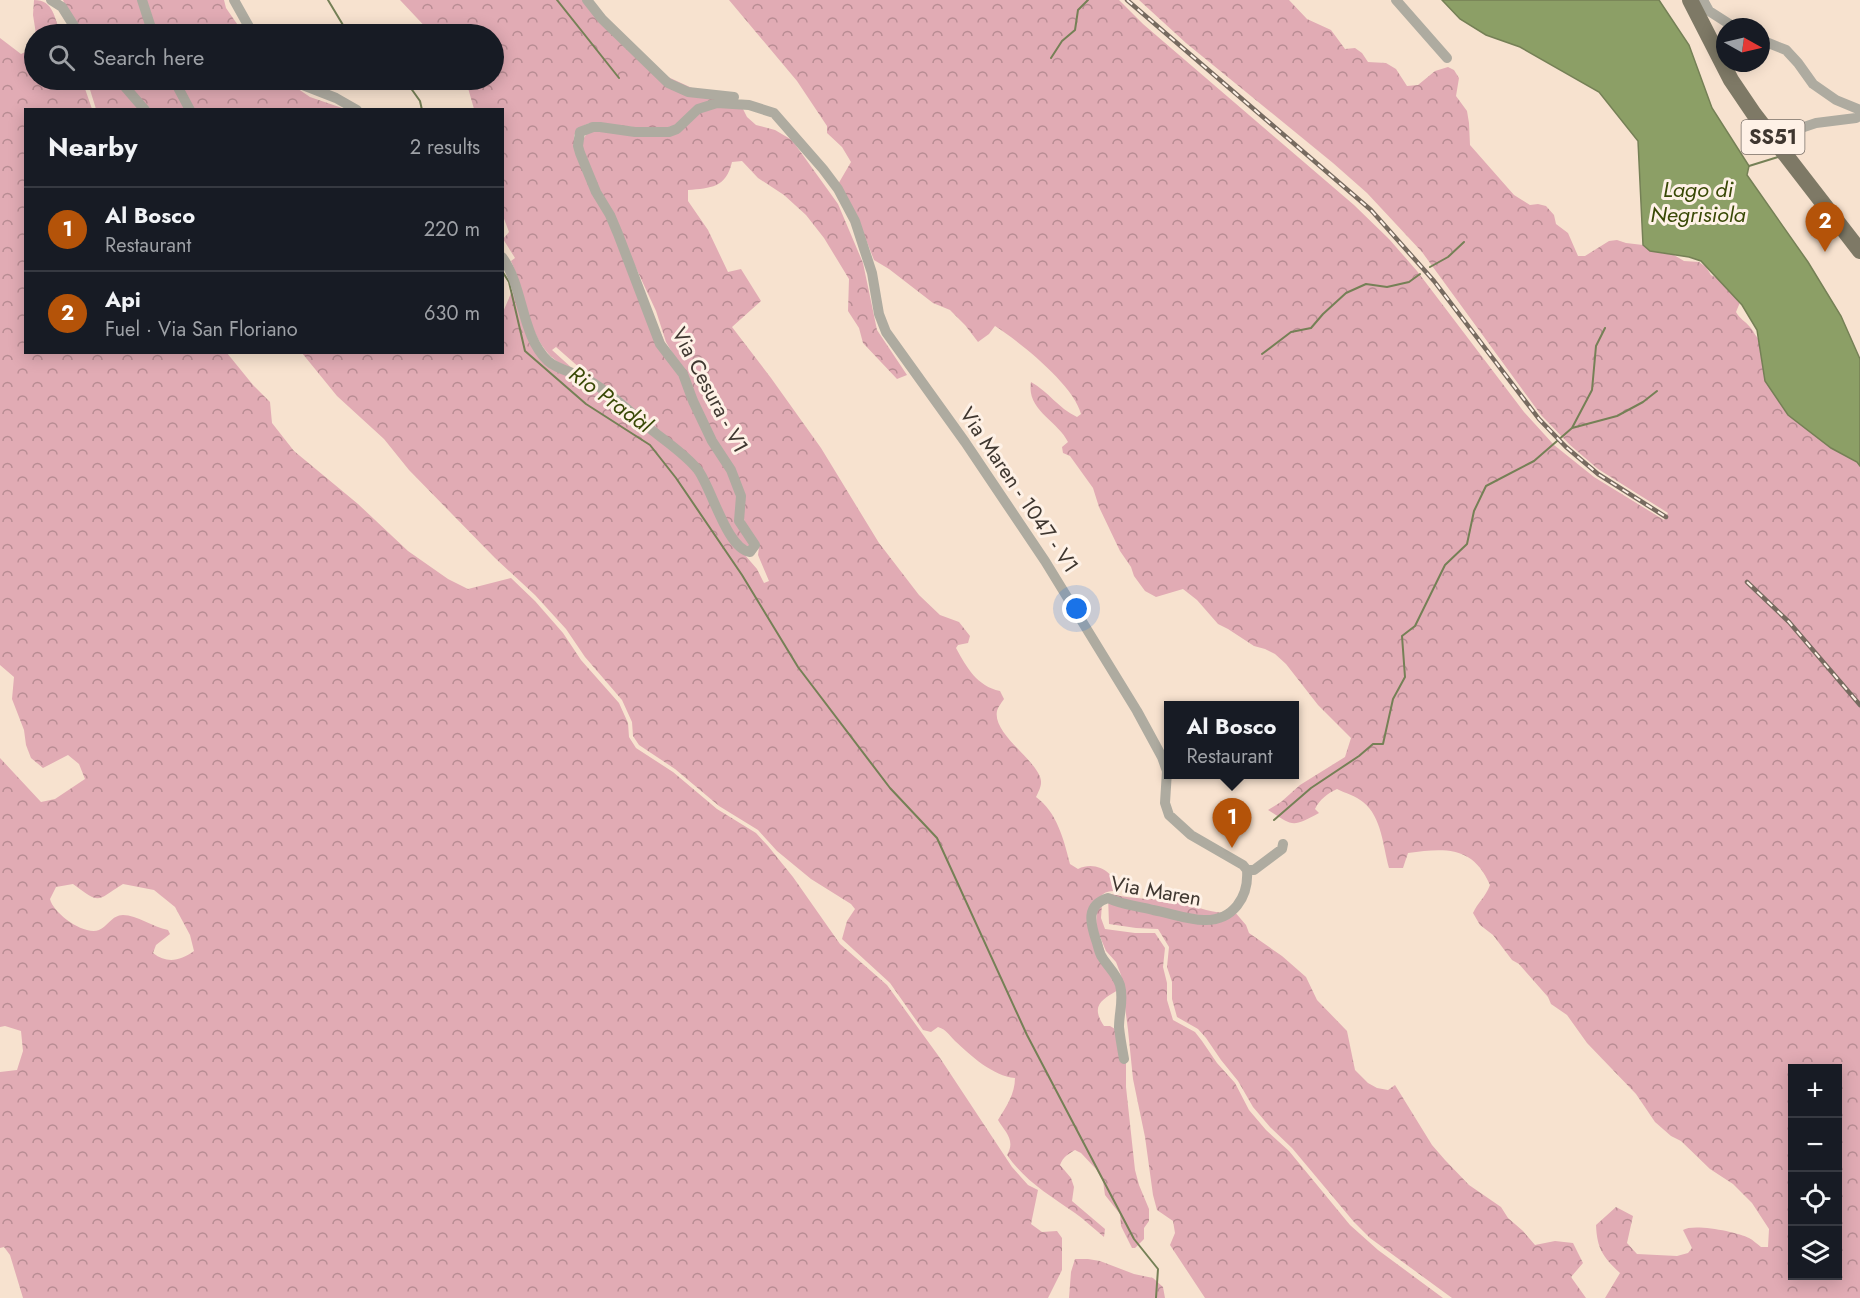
<!DOCTYPE html>
<meta charset="utf-8">
<style>
body{margin:0;font-family:Jost,sans-serif;background:#242831;color:#f1f3f6}
.controls{position:absolute;right:18px;bottom:18px;display:grid;overflow:hidden;border-radius:0px;box-shadow:0 3px 15px #0003}
.controls button{width:54px;height:54px;display:grid;place-items:center;padding:0;border:0;border-bottom:2px solid #363941;background:#171b24;color:#f1f3f6;font:30px sans-serif}
.compass{position:absolute;left:1716px;top:18px;width:54px;height:54px;border-radius:50%;background:#171b24;box-shadow:0 3px 15px #0003;rotate:98deg}
.you{position:absolute;left:1077px;top:609px;width:21px;height:21px;margin:-15px;border:4px solid #fff;border-radius:50%;background:#1a73e8;box-shadow:0 0 0 9px #1a73e833}
.badge{display:grid;place-items:center;width:39px;height:39px;border-radius:50%;background:#b45309;color:#fff;font-size:20px;font-weight:700}
.pin{position:absolute;translate:-50% -50px;filter:drop-shadow(0 2px 3px #0008)}
.pin::after{content:'';position:absolute;top:32px;width:21px;height:18px;background:inherit;clip-path:polygon(0 0,100% 0,50% 100%)}
.popup{position:absolute;left:1164px;top:701px;width:135px;height:78px;box-sizing:border-box;display:grid;place-content:center;border-radius:0px;background:#171b24;filter:drop-shadow(0 2px 4px #0005);font-size:20px;white-space:nowrap;color:#9ea1a6}
.popup b{font-size:22px;color:#f1f3f6}
.popup::after{content:'';position:absolute;left:50%;top:100%;margin-left:-12px;border:12px solid transparent;border-top-color:#171b24}
.list{margin:0;padding:0;list-style:none}
h2{display:flex;justify-content:space-between;align-items:center;height:78px;margin:0;padding:0 24px;font-size:26px}
h2 small{font-size:20px;font-weight:400;color:#9ea1a6}
.list li{display:grid;grid-template-columns:39px 1fr auto;gap:18px;align-items:center;box-sizing:border-box;height:84px;padding:0 24px;border-top:2px solid #363941}
.list b{display:block;font-size:22px;white-space:nowrap}
.list p{margin:0;font-size:20px;white-space:nowrap;color:#9ea1a6}
.list em{font-size:20px;font-style:normal;color:#9ea1a6}
.icon{flex:none;width:33px;height:33px;fill:none;stroke:currentColor;stroke-width:2;stroke-linecap:round;stroke-linejoin:round}
.map{position:relative;flex:none;width:1860px;height:1298px;overflow:hidden}
.search{position:absolute;background:#171b24;box-shadow:0 3px 15px #0003;left:24px;top:24px;width:480px;height:66px;display:flex;align-items:center;gap:15px;box-sizing:border-box;padding:0 21px;border-radius:33px;color:#9ea1a6;font-size:22px}
.panel{position:absolute;background:#171b24;box-shadow:0 3px 15px #0003;left:24px;top:108px;width:480px;height:246px;border-radius:0px}
.map>svg:first-child{display:block}
</style>
<div class="map">
<svg width="1860" height="1298" viewBox="0 0 1860 1298">
<defs>
<pattern id="forest-crowns" width="20" height="18" patternUnits="userSpaceOnUse" patternTransform="scale(1.5)"><rect width="20" height="18" fill="#e1abb4"/><path d="M2 6a3 3 0 1 1 6 0M12 15a3 3 0 1 1 6 0" fill="none" stroke="#b88c93"/></pattern>
</defs>
<rect width="100%" height="100%" fill="#f7e2cf"/>
<path fill="url(#forest-crowns)" fill-rule="evenodd" d="M34 0C54 0 54 18 61 34H36L33 15Z
M63 0H139L150 34H83L68 12Z
M145 0H224L226 8 244 34H156Z
M400 0H591L655 71 716 99 675 126 655 129 590 123C582 126 577 128 574 136L677 370 731 478 750 548 738 541 699 466 581 372V369L556 347 552 350 573 369C528 355 528 299 511 261L515 258 503 239 509 232 503 216 502 110 474 109 468 88V80H494V34H432Z
M729 0H1119L1143 24 1354 205 1389 239 1417 271 1524 412 1554 445 1594 477 1664 520 1668 513 1598 469 1570 445 1541 415 1422 252 1367 193 1333 163 1186 43 1139 0H1289L1307 19 1331 30 1345 49 1355 48 1362 53 1368 62 1386 63 1396 69 1407 86 1418 85 1435 71 1448 67 1454 70 1459 78 1456 96 1467 111 1469 123 1470 145 1514 195 1530 205 1538 204 1546 206 1554 215 1556 224 1568 233 1578 256H1585L1609 241 1617 240 1626 243 1643 245 1650 251 1674 255 1684 261 1699 262 1706 267 1711 275 1724 282 1741 300 1736 312C1740 319 1745 321 1750 327 1755 333 1756 338 1763 343L1825 429 1860 464V1298H1605L1620 1273C1603 1257 1597 1249 1596 1225L1616 1207 1633 1216 1627 1243 1637 1254 1677 1256 1688 1253 1692 1248 1683 1230C1693 1223 1738 1232 1749 1238 1753 1240 1757 1244 1761 1247H1768L1769 1229 1752 1203 1733 1184 1710 1169 1681 1141 1671 1136 1655 1122 1636 1094 1587 1043 1567 1015 1551 1004 1548 997 1519 964 1512 960 1493 935 1480 925 1473 913C1478 902 1485 898 1490 885 1473 846 1446 848 1408 853L1403 868H1389C1383 847 1382 817 1363 802 1356 796 1345 793 1337 789 1328 793 1319 800 1315 809L1319 813C1291 828 1294 826 1268 810L1281 802 1300 785 1345 757 1351 738 1318 705 1286 664 1275 654 1265 649 1254 646 1228 629 1218 624 1197 600 1183 589 1156 597 1145 591 1134 576 1131 567 1120 551 1099 507 1093 488 1070 456 1063 453 1062 447 1068 442C1058 421 1026 410 1031 382 1049 392 1058 408 1077 417L1081 414C1074 385 1020 342 995 326L989 334 978 342 965 325 950 310 933 303 889 269 874 260 865 237 837 186 851 162 842 147 827 133V126L797 81ZM1792 1068H1838V1276H1792Z
M0 38 21 54 27 51 34 39V80H82L92 109 26 110V352L227 353 253 385 270 402 272 423 294 451 358 504 408 551 448 579 468 589 511 578 535 601 563 633 581 660 619 703 628 723 629 737 636 748 673 772 717 809 756 833 768 846 793 877 840 944 887 985 940 1058 1012 1167 1028 1185 1038 1190 1031 1224 1042 1232 1057 1231 1062 1238V1270L1048 1298H23L10 1255 4 1247 0 1248V1072L17 1070 23 1051 21 1031 5 1026 0 1027V758L41 802 55 799 85 779 79 764 68 755 43 768 31 758 26 745 24 730 12 699 14 677 0 665ZM73 884C102 905 95 901 123 884L154 890 175 907 190 935 194 951C180 961 167 964 153 953L156 945 170 934 168 930C153 927 137 915 123 915 112 915 107 927 99 930 84 936 53 913 50 899L56 887Z
M87 80H114L139 109H96Z
M122 80H168L187 109H148Z
M175 80H285L310 97 345 109H194Z
M742 107 747 117 756 125 775 130 792 140 838 204 863 263 877 330 907 375 897 379 863 343 859 328 848 311 849 279 824 238 806 215 784 195 758 178 742 161 732 162C726 188 711 188 688 190V201L708 230 728 272 741 269 761 301 732 327 771 378 821 448 879 543 919 595 940 615 959 622 970 636 968 643 958 645 956 648C967 668 977 686 1000 691L1004 699C1002 702 998 707 997 711 992 735 1043 764 1041 783 1041 787 1038 793 1036 797 1057 812 1064 840 1070 864L1078 869C1097 860 1115 873 1120 892 1103 888 1098 898 1091 912L1118 990C1102 1000 1090 1005 1104 1026H1110L1115 1029 1126 1051V1087L1135 1170 1139 1185 1149 1209V1221L1144 1228V1239L1135 1248H1132L1121 1226 1120 1214 1105 1195 1103 1181 1096 1169 1081 1153 1075 1150C1068 1154 1063 1157 1060 1165L1071 1178 1074 1187 1072 1201 1105 1229 1104 1237C1094 1229 1085 1220 1075 1213 1049 1195 1025 1181 1007 1155 1016 1140 1005 1132 998 1120 1006 1107 1015 1094 1015 1078 993 1076 971 1056 955 1041 949 1035 947 1030 938 1027L931 1032 923 1030 890 983 842 939 847 921 855 909 851 904 811 879 777 851 758 830 719 806 675 769 639 745 633 736 632 722 622 700 585 657 566 629 535 595 495 558 409 470 384 439 337 396 302 353 502 352 503 312 512 291 536 351 594 388 632 418V422L638 423 682 459 693 470 744 554 757 569 764 583 769 581 758 555 759 547 748 531 722 454 676 359 666 342 656 311 582 152C583 141 582 134 594 131L668 135 706 108Z
M1112 894C1134 900 1156 898 1178 902 1196 905 1216 917 1234 911L1246 925 1249 933 1282 956 1306 977 1317 1000 1347 1031 1355 1070 1368 1083 1377 1088 1388 1090 1395 1085 1432 1145 1445 1160 1469 1185 1501 1207 1508 1218 1523 1231 1535 1245 1555 1241 1573 1243 1583 1263 1571 1277 1586 1298H1452L1370 1238 1354 1222 1292 1148 1270 1127 1253 1107 1238 1081 1221 1060 1206 1038 1198 1029 1177 1017 1172 999V982L1167 967 1169 947 1158 929 1136 928 1109 924 1108 896Z
M1102 904 1101 918 1105 929 1135 933H1155L1165 948 1163 967 1167 983V1000L1173 1020 1195 1032 1202 1041 1217 1063 1235 1083 1249 1110 1266 1130 1289 1151 1350 1225 1378 1250 1443 1298H1205L1170 1245 1175 1233 1173 1221 1157 1210 1153 1195 1145 1137 1133 1079 1128 1030 1121 975 1116 962 1106 951 1096 927 1097 906Z
M1075 1259H1088L1100 1261 1134 1274 1153 1278 1163 1287 1165 1298H1069L1071 1272Z"/>
<path fill="#8c9f66" stroke="#758056" stroke-width="1.5" d="M1442 0H1659L1689 45 1712 108 1749 166 1747 175 1808 262 1841 316 1860 359V466L1857 462 1831 448 1788 415 1765 381 1757 330 1742 305 1701 261 1689 257 1650 251 1643 245 1638 141 1599 92 1520 47 1486 35 1460 19Z"/>
<g fill="none" stroke-linecap="round" stroke-linejoin="round">
<path stroke="#758056" stroke-width="2" d="M328 0 346 30 352 34
M557 0 619 78
M1051 58 1062 41 1075 30 1078 10 1088 0
M405 80 420 101 422 110
M1749 166 1778 157
M1430 267 1448 257 1464 242
M502 271 509 282 525 351 586 404 650 445 676 478 742 575 798 667 890 788 937 838 1027 1035 1134 1239 1158 1269 1156 1298
M1262 354 1291 332 1311 328 1323 314 1346 293 1366 284 1387 287 1409 282 1420 274
M1572 428 1592 390 1596 346 1605 328
M1274 820 1311 788 1359 756 1373 744H1383L1393 699 1405 677 1402 636 1415 626 1445 565 1467 544 1474 511 1486 486 1534 461 1572 428 1617 416 1643 402 1657 391"/>
<path stroke="#aeaba0" stroke-width="10" d="M51 0 62 7 79 34
M142 0 153 34
M234 0 253 34
M587 0 602 19 668 83 688 92 734 97
M1396 0 1447 58
M1703 0 1709 11 1734 27
M1761 40 1786 50 1798 63 1813 84 1836 100 1860 110
M119 80 145 110
M174 80 190 110
M290 80 336 98 357 110
M1783 150 1801 128 1816 123 1856 118 1860 116
M502 257C524 287 521 336 548 361 558 370 573 372 585 378 610 392 631 413 653 431 668 443 686 455 698 470 712 489 727 549 750 552L755 545 739 521 741 496 731 470 712 441 693 401 683 374 660 344 618 234 610 215 596 192 580 153 578 146 580 132 593 127H600L635 132H669L677 129 698 109 717 103 749 105 774 113 823 169 838 189 855 221 872 273 879 314 886 332 965 442 1045 561 1137 711 1162 757 1167 771 1165 803 1169 815 1191 835 1243 865 1247 870
M1247 870H1254L1282 849 1283 844
M1124 1059C1122 1048 1120 1037 1119 1027 1119 1013 1124 999 1120 985 1116 973 1108 967 1102 957 1099 953 1098 945 1096 940 1090 922 1086 905 1108 898 1122 905 1138 906 1153 910 1170 913 1188 920 1204 920 1233 921 1249 897 1247 870"/>
<path stroke="#7e7966" stroke-width="16" d="M1690 0 1731 80 1754 114 1860 251"/>
<defs>
<path id="rail" d="M1127 0 1371 210 1434 281 1539 419 1566 447 1598 474 1666 517
M1747 582 1789 622 1860 705"/>
</defs>
<use href="#rail" stroke="#776b60" stroke-width="4.5"/>
<use href="#rail" stroke="#fef1e6" stroke-width="2" stroke-dasharray="7" stroke-linecap="butt"/>
</g>
<g text-anchor="middle" dominant-baseline="central" stroke-width="6" stroke-linejoin="round" paint-order="stroke">
<rect fill="#fef1e6" stroke="#786f67" stroke-width="1.5" x="1741.5" y="120" width="63" height="34" rx="4.5"/>
<g font-size="20" font-weight="bold" fill="#3f3730">
<text x="1773" y="137">SS51</text>
</g>
<g font-size="21" fill="#3f3730" stroke="#fef1e6">
<text transform="translate(710 390) rotate(62)">Via Cesura - V1</text>
<text transform="translate(1019 490) rotate(56)">Via Maren - 1047 - V1</text>
<text transform="translate(1156 891) rotate(10)">Via Maren</text>
</g>
<g font-size="22" font-style="italic" fill="#394906" stroke="#fef1e6">
<text x="1698" y="189">Lago di<tspan x="1698" dy="25">Negrisiola</tspan></text>
<text transform="translate(611 399) rotate(36)">Rio Pradàl</text>
</g>
</g>
</svg>
<div class="controls">
<button>+</button>
<button>−</button>
<button><svg class="icon" aria-label="locate" viewBox="0 0 24 24"><circle cx="12" cy="12" r="6"/><path d="M12 2v4M12 18v4M2 12h4M18 12h4"/></svg></button>
<button><svg class="icon" aria-label="layers" viewBox="0 0 24 24"><path d="M12 4l9 5-9 5-9-5zM3 14l9 5 9-5"/></svg></button>
</div>
<svg class="compass" viewBox="-18 -18 36 36"><path d="M0-13l5 13h-10z" fill="#e53935"/><path d="M0 13l5-13h-10z" fill="#9ea1a6"/></svg>
<div class="you"></div>
<div class="pin badge" style="left:1232px;top:848px">1</div>
<div class="popup"><b>Al Bosco</b>Restaurant</div>
<div class="pin badge" style="left:1825px;top:252px">2</div>
<div class="search"><svg class="icon" aria-label="search" viewBox="0 0 24 24"><circle cx="10" cy="10" r="6"/><path d="M15 15l6 6"/></svg>Search here</div>
<section class="panel">
<h2>Nearby<small>2 results</small></h2>
<ul class="list">
<li><span class="badge">1</span><div><b>Al Bosco</b><p>Restaurant</p></div><em>220 m</em></li>
<li><span class="badge">2</span><div><b>Api</b><p>Fuel · Via San Floriano</p></div><em>630 m</em></li>
</ul>
</section>
</div>
